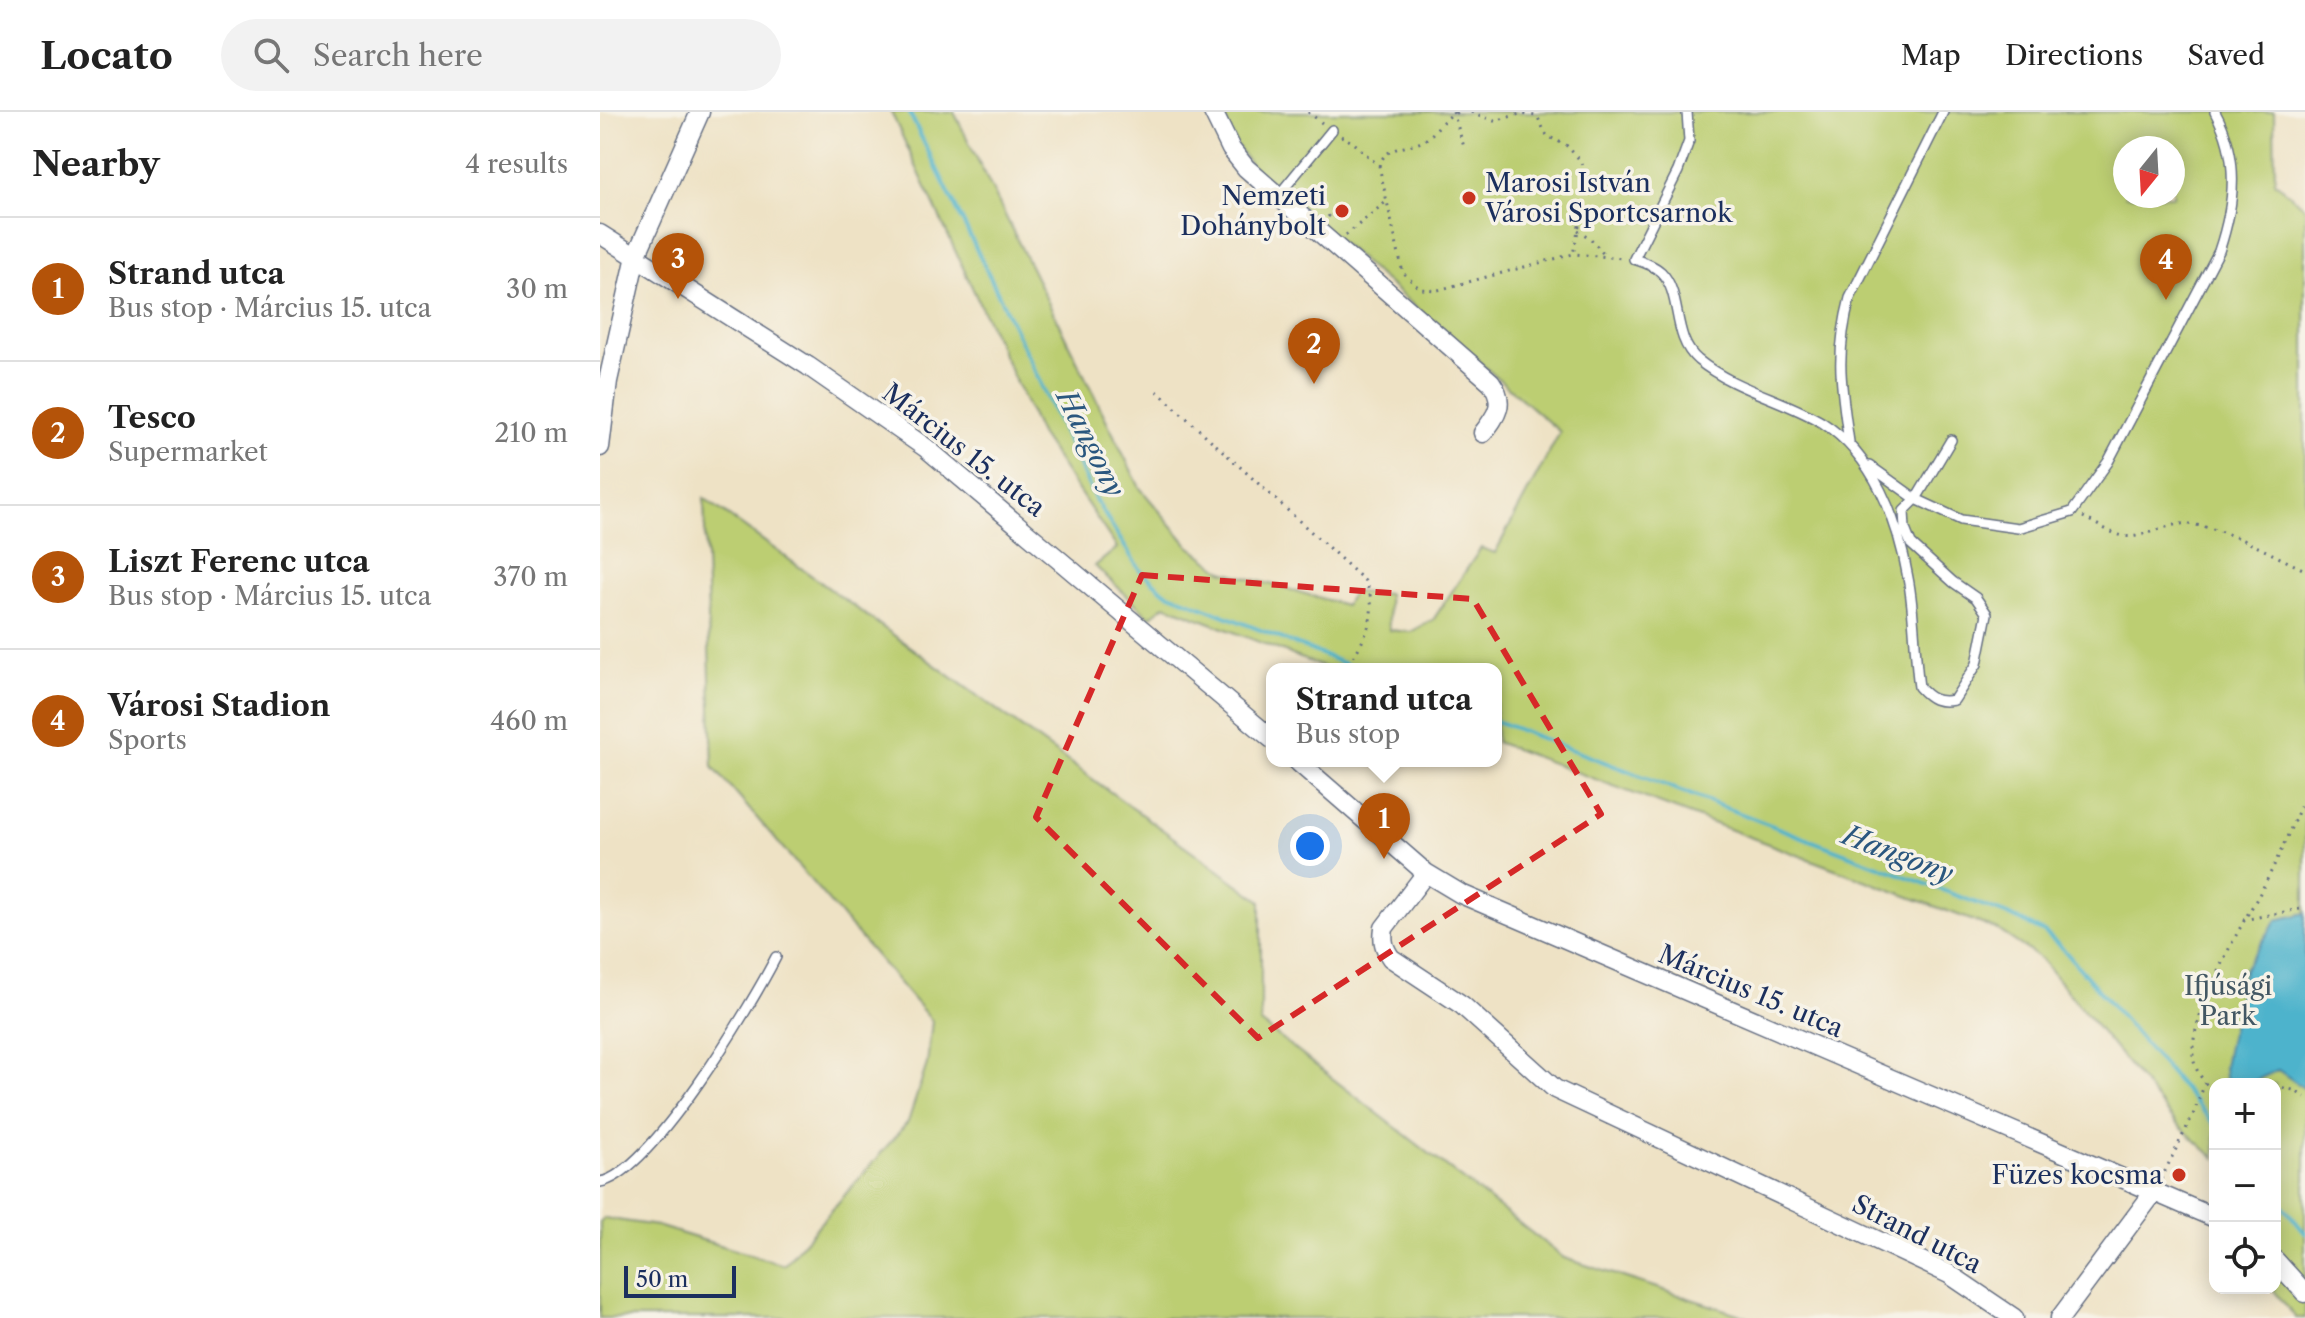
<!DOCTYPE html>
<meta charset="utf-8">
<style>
body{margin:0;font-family:"Libre Caslon Text",serif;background:#f2f2f2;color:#222}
.controls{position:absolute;right:24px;bottom:24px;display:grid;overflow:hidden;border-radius:16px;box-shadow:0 4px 20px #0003}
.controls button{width:72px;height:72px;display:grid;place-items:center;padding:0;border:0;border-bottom:2px solid #e0e0e0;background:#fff;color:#222;font:40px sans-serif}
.compass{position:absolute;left:1513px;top:24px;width:72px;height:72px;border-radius:50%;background:#fff;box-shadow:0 4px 20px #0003;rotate:198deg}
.scale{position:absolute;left:24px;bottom:20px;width:112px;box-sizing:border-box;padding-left:8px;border:4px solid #1b2f5e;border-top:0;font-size:22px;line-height:28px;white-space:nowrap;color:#1b2f5e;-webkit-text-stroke:6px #f7f3e8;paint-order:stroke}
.you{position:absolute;left:710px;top:734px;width:28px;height:28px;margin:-20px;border:6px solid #fff;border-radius:50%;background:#1a73e8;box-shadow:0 0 0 12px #1a73e833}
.badge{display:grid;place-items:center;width:52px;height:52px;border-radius:50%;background:#b45309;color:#fff;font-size:26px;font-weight:700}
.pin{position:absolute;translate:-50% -66px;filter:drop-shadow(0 2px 4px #0008)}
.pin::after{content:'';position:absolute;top:42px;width:28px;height:24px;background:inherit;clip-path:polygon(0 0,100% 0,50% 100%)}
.popup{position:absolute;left:666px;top:551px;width:236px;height:104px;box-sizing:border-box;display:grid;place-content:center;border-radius:16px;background:#fff;filter:drop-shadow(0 2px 6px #0005);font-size:26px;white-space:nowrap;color:#767676}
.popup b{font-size:30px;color:#222}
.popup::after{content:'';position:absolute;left:50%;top:100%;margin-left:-16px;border:16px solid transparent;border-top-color:#fff}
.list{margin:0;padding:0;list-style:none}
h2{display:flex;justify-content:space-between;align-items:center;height:104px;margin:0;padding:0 32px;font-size:34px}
h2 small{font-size:26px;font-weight:400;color:#767676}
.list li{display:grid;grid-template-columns:52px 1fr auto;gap:24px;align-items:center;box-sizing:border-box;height:144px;padding:0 32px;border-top:2px solid #e0e0e0}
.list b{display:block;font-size:30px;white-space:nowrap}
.list p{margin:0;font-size:26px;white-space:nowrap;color:#767676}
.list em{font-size:26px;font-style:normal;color:#767676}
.icon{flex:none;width:44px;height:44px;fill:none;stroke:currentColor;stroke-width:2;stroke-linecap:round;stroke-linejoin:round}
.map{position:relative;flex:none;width:1705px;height:1206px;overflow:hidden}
header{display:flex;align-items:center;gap:48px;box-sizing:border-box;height:112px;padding:0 40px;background:#fff;border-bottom:2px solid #e0e0e0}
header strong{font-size:38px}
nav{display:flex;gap:44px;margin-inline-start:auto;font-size:28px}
.search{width:560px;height:72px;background:#f2f2f2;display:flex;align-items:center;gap:20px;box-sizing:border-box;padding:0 28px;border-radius:44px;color:#767676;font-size:30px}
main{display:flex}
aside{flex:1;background:#fff}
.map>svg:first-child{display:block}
</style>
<header>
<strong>Locato</strong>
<div class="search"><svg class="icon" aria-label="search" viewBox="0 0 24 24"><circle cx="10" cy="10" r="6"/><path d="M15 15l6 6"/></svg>Search here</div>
<nav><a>Map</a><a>Directions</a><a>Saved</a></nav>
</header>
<main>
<aside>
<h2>Nearby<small>4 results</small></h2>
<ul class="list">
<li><span class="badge">1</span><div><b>Strand utca</b><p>Bus stop · Március 15. utca</p></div><em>30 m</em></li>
<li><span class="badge">2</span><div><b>Tesco</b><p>Supermarket</p></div><em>210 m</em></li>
<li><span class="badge">3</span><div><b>Liszt Ferenc utca</b><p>Bus stop · Március 15. utca</p></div><em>370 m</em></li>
<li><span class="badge">4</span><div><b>Városi Stadion</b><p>Sports</p></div><em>460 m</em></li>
</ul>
</aside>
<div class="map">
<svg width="1705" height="1206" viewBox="0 0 1705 1206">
<rect width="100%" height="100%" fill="#f7f3e8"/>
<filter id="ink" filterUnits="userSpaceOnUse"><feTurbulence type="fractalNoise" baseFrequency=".0125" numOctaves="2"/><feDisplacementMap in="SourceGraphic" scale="16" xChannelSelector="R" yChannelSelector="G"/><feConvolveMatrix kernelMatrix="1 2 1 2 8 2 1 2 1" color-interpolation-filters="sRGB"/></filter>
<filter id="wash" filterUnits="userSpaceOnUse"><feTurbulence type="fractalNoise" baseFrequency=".006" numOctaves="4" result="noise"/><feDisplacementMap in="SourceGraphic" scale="32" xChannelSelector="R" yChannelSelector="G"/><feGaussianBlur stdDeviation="1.8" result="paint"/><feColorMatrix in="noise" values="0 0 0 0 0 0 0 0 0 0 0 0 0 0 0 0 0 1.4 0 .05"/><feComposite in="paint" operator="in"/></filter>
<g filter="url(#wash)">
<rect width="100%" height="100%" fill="#eee2c5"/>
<path fill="#bcce72" stroke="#6c7e68" stroke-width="2" fill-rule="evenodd" d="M291 0H354L540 376 589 434 623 459 745 493 753 480 788 482 789 518 811 520 833 508 881 436 895 441 960 320 651 53 636 33 622 0H1674L1675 70 1705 95V1206H1696L1672 1176H1675V972H1615V1046L1576 1011 1441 847 1398 818 896 630V557H728L565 493 550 505 495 454 517 436 440 322ZM1525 36H1573V84H1525Z
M104 386 661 789V911L964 1146 1150 1206H0V1110L4 1106 57 1114 184 1153 308 1010 327 952 332 909 113 655Z"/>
<path fill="#4eb3cc" stroke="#347195" stroke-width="2" d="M1705 801V977L1678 958 1648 972H1632L1625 966 1624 954 1644 857 1677 808Z"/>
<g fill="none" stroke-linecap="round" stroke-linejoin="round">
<path stroke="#4eb3cc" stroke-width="4" d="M309 0 394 173 495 387 539 457 565 480 758 557
M896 609 1408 803 1444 820 1463 837 1615 1013
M1675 1084 1705 1121"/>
</g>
</g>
<g filter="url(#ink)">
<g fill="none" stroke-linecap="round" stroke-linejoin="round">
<defs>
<path id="lane" d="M1087 0 1089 29 1078 59 1034 147C1043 150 1054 153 1061 160 1083 182 1071 225 1098 248 1135 278 1183 287 1223 311 1274 344 1298 408 1308 466 1315 502 1314 539 1319 575 1330 587 1337 591 1354 588L1377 552 1387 502 1376 486 1353 470 1311 432 1305 417 1304 399 1316 387 1351 328
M678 84 732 18
M1249 330C1241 273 1235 243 1250 186L1343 0
M1270 354 1316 387 1361 408 1418 416 1472 400 1508 350 1619 139C1635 91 1640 46 1615 0
M0 1070C50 1063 152 892 176 845"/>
<path id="street" d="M613 0 631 37 646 56 891 270C906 291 897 303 883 321
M0 122 208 254 326 336 672 627
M0 335 8 269 36 144 100 0
M697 649 826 761 861 782 1615 1106
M826 761 784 816C782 829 784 836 791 846L862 893 955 977 1349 1162 1414 1206
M1675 1148 1705 1181
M1460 1206 1554 1080"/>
</defs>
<use href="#lane" stroke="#656e82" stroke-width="12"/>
<use href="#street" stroke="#656e82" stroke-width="21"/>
<path stroke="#656e82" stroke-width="3" stroke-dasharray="2 6" stroke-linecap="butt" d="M708 0 722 11
M853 0 865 38
M871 0 894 9 920 2 937 4 947 24 966 33 980 48 987 66V76L973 142
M741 24 754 31 779 54 803 161 820 177 838 178 973 142 1022 146
M779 54C786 32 807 38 823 29 837 21 840 6 859 0
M728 105 739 93
M978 118 991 127 1006 145
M746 123 787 89
M557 279 765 469C781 501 764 532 744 557
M1483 405C1495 411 1510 421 1523 424 1545 428 1568 409 1590 412 1631 418 1668 441 1705 458
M1643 808 1705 796
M1605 971 1615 982
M1675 974 1693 978 1705 985
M1561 1067 1593 1003 1605 971C1599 962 1594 955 1593 943 1590 906 1635 823 1655 790 1674 757 1689 720 1705 684"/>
<use href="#lane" stroke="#fff" stroke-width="9"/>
<use href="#street" stroke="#fff" stroke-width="18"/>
</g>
</g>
<path fill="none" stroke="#d62828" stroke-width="6" stroke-dasharray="16 10" stroke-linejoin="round" d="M542 463 873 487 1001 702 658 926 436 705Z"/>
<g fill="#c8321e" stroke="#f7f3e8" stroke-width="3">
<circle cx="869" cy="86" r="8"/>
<circle cx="742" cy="99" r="8"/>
<circle cx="1579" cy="1063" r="8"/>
</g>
<g text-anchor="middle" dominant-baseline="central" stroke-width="7" stroke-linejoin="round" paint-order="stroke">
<g font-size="26" fill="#1b2f5e" stroke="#f7f3e8" text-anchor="end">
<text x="885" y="71" text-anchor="start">Marosi István<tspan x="885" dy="30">Városi Sportcsarnok</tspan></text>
<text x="726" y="84">Nemzeti<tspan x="726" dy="30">Dohánybolt</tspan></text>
<text x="1563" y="1063">Füzes kocsma</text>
</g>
<g font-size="26" fill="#1b2f5e" stroke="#f7f3e8">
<text transform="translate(364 338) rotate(38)">Március 15. utca</text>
<text transform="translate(1151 879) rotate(23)">Március 15. utca</text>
<text transform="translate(1317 1122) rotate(27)">Strand utca</text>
</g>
<g font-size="26" fill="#435763" stroke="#f7f3e8">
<text x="1628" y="874">Ifjúsági<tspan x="1628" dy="30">Park</tspan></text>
</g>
<g font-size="28" font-style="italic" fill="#2a577f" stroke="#f7f3e8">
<text transform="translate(491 331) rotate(63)">Hangony</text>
<text transform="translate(1298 742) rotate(21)">Hangony</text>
</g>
</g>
</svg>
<div class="controls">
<button>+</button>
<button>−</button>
<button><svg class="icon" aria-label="locate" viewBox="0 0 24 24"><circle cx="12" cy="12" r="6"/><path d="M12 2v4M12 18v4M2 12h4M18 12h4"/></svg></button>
</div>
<svg class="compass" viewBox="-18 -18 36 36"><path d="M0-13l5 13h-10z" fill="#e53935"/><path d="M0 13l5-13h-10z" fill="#767676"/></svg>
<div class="scale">50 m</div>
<div class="you"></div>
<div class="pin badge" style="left:784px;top:747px">1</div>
<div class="popup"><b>Strand utca</b>Bus stop</div>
<div class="pin badge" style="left:714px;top:272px">2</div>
<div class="pin badge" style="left:78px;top:187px">3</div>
<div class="pin badge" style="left:1566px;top:188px">4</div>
</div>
</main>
